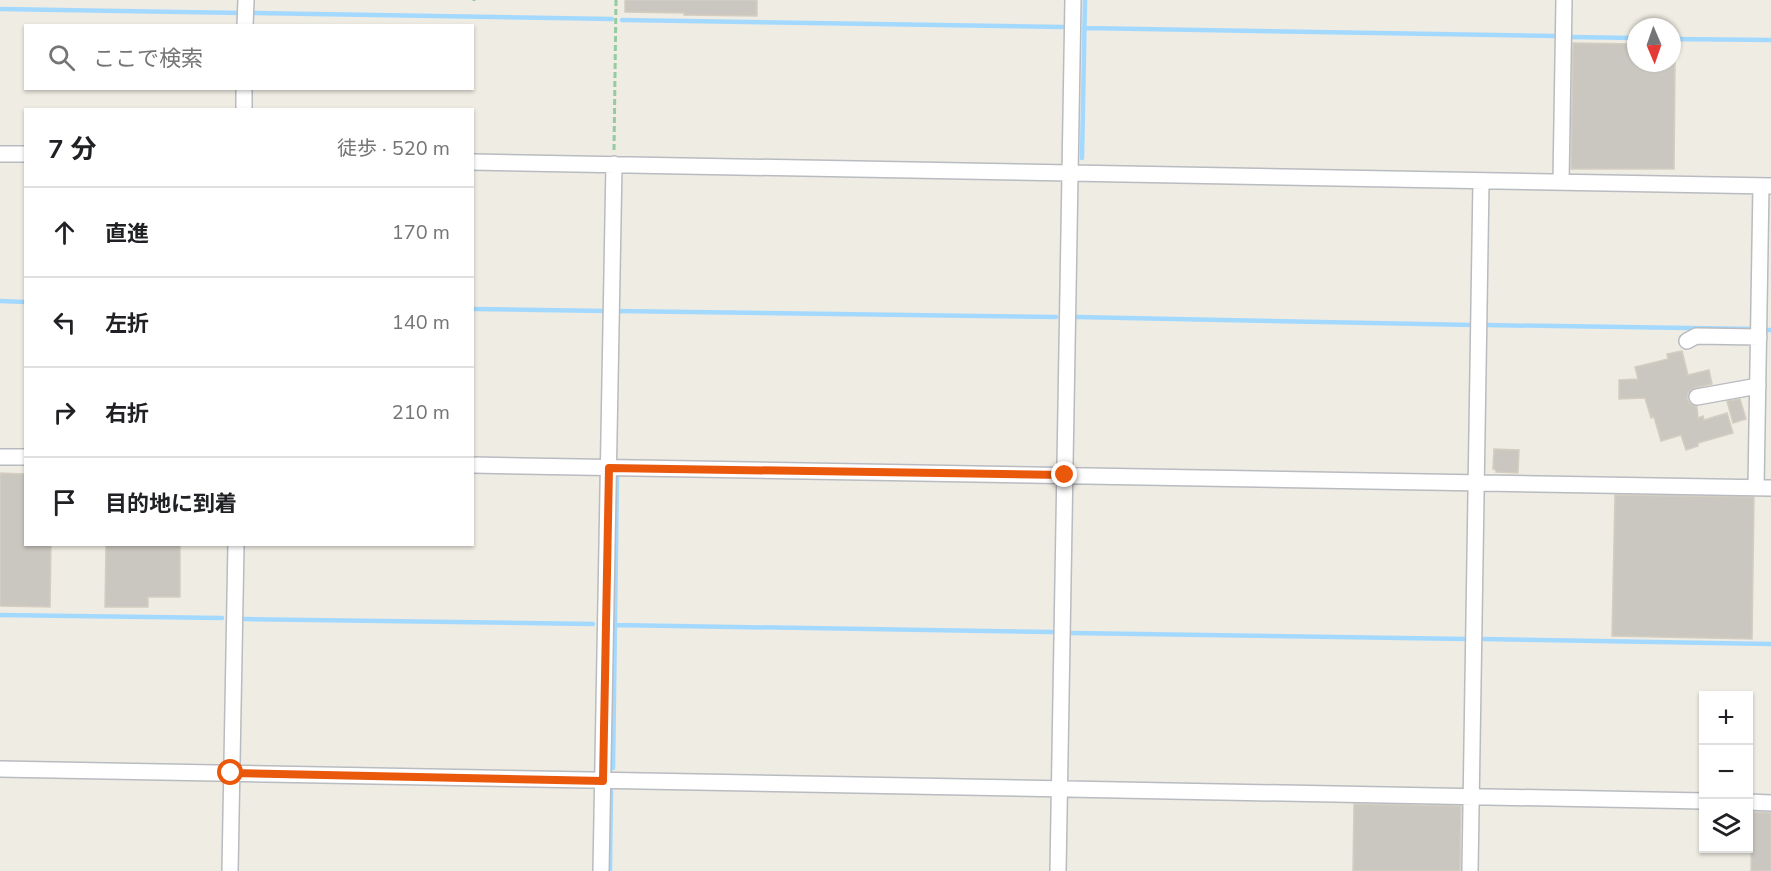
<!DOCTYPE html>
<html lang="ja">
<meta charset="utf-8">
<style>
body{margin:0;font-family:"Nunito Sans","Noto Sans JP",sans-serif;background:#f6f6f6;color:#202124}
.controls{position:absolute;right:18px;bottom:18px;display:grid;overflow:hidden;border-radius:0px;box-shadow:0 2px 4px #0004}
.controls button{width:54px;height:54px;display:grid;place-items:center;padding:0;border:0;border-bottom:2px solid #e0e0e0;background:#fff;color:#202124;font:30px sans-serif}
.compass{position:absolute;left:1627px;top:18px;width:54px;height:54px;border-radius:50%;background:#fff;box-shadow:0 2px 4px #0004;rotate:178deg}
.stop{position:absolute;width:18px;height:18px;margin:-14px;border:4px solid #ea580c;border-radius:50%;background:#fff}
.stop.end{background:#ea580c;border-color:#fff;box-shadow:0 2px 6px #0008}
.list{margin:0;padding:0;list-style:none}
h2{display:flex;justify-content:space-between;align-items:center;height:78px;margin:0;padding:0 24px;font-size:26px}
h2 small{font-size:20px;font-weight:400;color:#757577}
.list li{display:grid;grid-template-columns:39px 1fr auto;gap:18px;align-items:center;box-sizing:border-box;height:90px;padding:0 24px;border-top:2px solid #e0e0e0}
.list b{display:block;font-size:22px;white-space:nowrap}
.list em{font-size:20px;font-style:normal;color:#757577}
.icon{flex:none;width:33px;height:33px;fill:none;stroke:currentColor;stroke-width:2;stroke-linecap:round;stroke-linejoin:round}
.map{position:relative;flex:none;width:1771px;height:871px;overflow:hidden}
.search{position:absolute;background:#fff;box-shadow:0 2px 4px #0004;left:24px;top:24px;width:450px;height:66px;display:flex;align-items:center;gap:15px;box-sizing:border-box;padding:0 21px;border-radius:0px;color:#757577;font-size:22px}
.panel{position:absolute;background:#fff;box-shadow:0 2px 4px #0004;left:24px;top:108px;width:450px;height:438px;border-radius:0px}
.map>svg:first-child{display:block}
</style>
<div class="map">
<svg width="1771" height="871" viewBox="0 0 1771 871">
<rect width="100%" height="100%" fill="#efece3"/>
<g fill="none" stroke-linecap="round" stroke-linejoin="round">
<path stroke="#a3d9ff" stroke-width="4.5" d="M0 9 242 13
M250 13 612 19
M622 20 1063 27
M1084 28 1558 36
M1570 37 1636 38
M1672 39 1771 40
M1082 158 1085 0
M0 301 26 302
M472 309 607 311
M616 311 1056 317
M1077 317 1473 325
M1483 325 1755 329
M1764 330H1771
M0 615 222 618
M244 619 593 624
M614 625 1052 632
M1071 633 1467 639
M1484 639 1771 644
M613 768 617 475
M610 871 611 791"/>
</g>
<path fill="#cac7c0" stroke="#d4cec1" stroke-width="1.5" d="M625 0H757V16L684 15V13L625 12Z
M1573 43 1636 44V63H1675L1674 169H1571Z
M1682 351 1688 375 1709 370 1712 384 1695 388 1688 393 1687 398 1689 403 1697 407 1698 418 1703 416 1704 420 1727 413 1733 433 1698 443V446L1686 450 1681 435 1661 441 1654 417 1651 418 1645 398 1619 399V380L1638 379 1635 367 1668 359 1667 354Z
M1740 399 1746 419 1733 423 1727 401Z
M1494 449 1519 450 1518 473 1496 472V470L1493 469Z
M0 473 26 474V544H51L50 607 0 606Z
M1615 495 1754 497 1752 639 1612 636Z
M106 544H180V597H148V607H105Z
M1354 804 1461 806 1460 871H1353Z
M1752 812 1771 813V871H1751Z"/>
<g fill="none" stroke-linecap="round" stroke-linejoin="round">
<defs>
<path id="minor" d="M245 26 246 0
M244 110V88
M0 154H26
M472 162 1771 186
M1561 181 1564 0
M1687 341 1696 336 1759 337
M1697 397 1758 386
M0 457H26
M472 465 1771 488
M1756 487 1761 186
M0 769 1704 801
M1748 802 1771 803
M230 871 236 544
M601 871 614 164
M1058 871 1073 0
M1470 871 1481 181"/>
</defs>
<use href="#minor" stroke="#b8bbc0" stroke-width="18"/>
<path stroke="#95cba3" stroke-width="3" stroke-dasharray="6 3" stroke-linecap="butt" d="M474 1V0
M614 150 616 0"/>
<use href="#minor" stroke="#fff" stroke-width="15"/>
</g>
<g fill="none" stroke-linecap="round" stroke-linejoin="round">
<path stroke="#ea580c" stroke-width="8" d="M231 773 603 781 609 468 1065 475"/>
</g>
</svg>
<div class="controls">
<button>+</button>
<button>−</button>
<button><svg class="icon" aria-label="layers" viewBox="0 0 24 24"><path d="M12 4l9 5-9 5-9-5zM3 14l9 5 9-5"/></svg></button>
</div>
<svg class="compass" viewBox="-18 -18 36 36"><path d="M0-13l5 13h-10z" fill="#e53935"/><path d="M0 13l5-13h-10z" fill="#757577"/></svg>
<div class="stop" style="left:231px;top:773px"></div>
<div class="stop end" style="left:1065px;top:475px"></div>
<div class="search"><svg class="icon" aria-label="search" viewBox="0 0 24 24"><circle cx="10" cy="10" r="6"/><path d="M15 15l6 6"/></svg>ここで検索</div>
<section class="panel">
<h2>7 分<small>徒歩 · 520 m</small></h2>
<ul class="list">
<li><svg class="icon" aria-label="ahead" viewBox="0 0 24 24"><path d="M12 20V5M6 11l6-6 6 6"/></svg><div><b>直進</b></div><em>170 m</em></li>
<li><svg class="icon" aria-label="left" viewBox="0 0 24 24"><path d="M17 20v-9H6M10 6l-5 5 5 5"/></svg><div><b>左折</b></div><em>140 m</em></li>
<li><svg class="icon" aria-label="right" viewBox="0 0 24 24"><path d="M7 20v-9h11M14 6l5 5-5 5"/></svg><div><b>右折</b></div><em>210 m</em></li>
<li><svg class="icon" aria-label="arrive" viewBox="0 0 24 24"><path d="M6 21V4h12l-3 4 3 4H6"/></svg><div><b>目的地に到着</b></div></li>
</ul>
</section>
</div>
